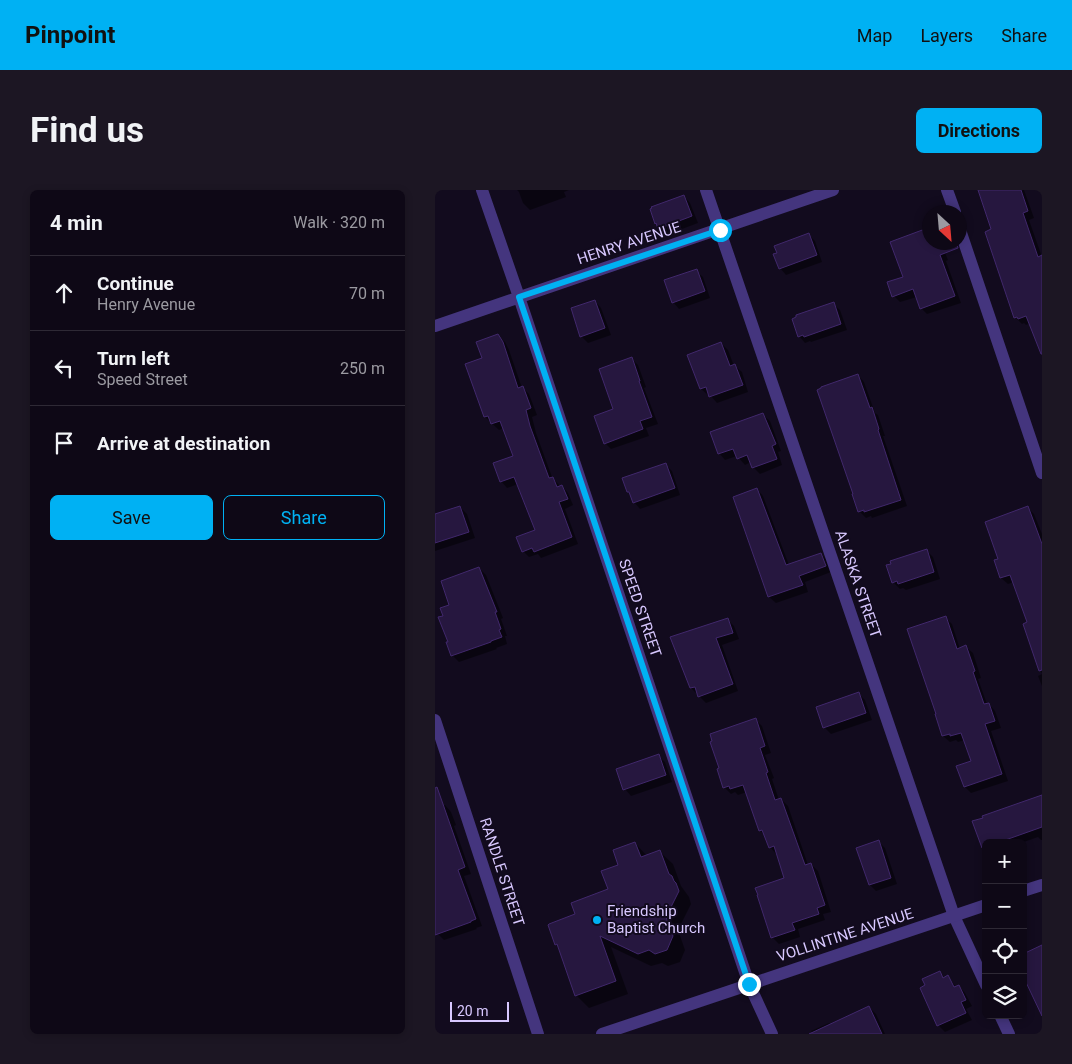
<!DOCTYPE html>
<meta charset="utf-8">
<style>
body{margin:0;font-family:Roboto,sans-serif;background:#1c1623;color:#f1f3f6}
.controls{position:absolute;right:15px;bottom:15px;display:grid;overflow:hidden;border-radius:8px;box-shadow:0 2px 8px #0003}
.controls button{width:45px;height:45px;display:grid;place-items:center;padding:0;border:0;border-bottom:1px solid #2e2935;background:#0e0816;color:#f1f3f6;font:25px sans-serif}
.compass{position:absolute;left:487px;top:15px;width:45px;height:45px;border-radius:50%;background:#0e0816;box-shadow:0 2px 8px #0003;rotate:154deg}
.scale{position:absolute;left:15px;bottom:12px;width:59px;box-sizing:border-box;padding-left:5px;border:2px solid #d8c8ff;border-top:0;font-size:14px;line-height:18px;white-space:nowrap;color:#d8c8ff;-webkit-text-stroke:4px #120b1e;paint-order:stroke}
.stop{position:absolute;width:15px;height:15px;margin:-11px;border:4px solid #00b1f3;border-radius:50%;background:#fff}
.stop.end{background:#00b1f3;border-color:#fff;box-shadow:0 1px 5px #0008}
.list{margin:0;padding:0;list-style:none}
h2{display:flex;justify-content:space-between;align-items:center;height:65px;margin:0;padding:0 20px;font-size:21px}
h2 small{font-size:16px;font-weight:400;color:#9b9aa1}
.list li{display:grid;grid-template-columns:32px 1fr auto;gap:15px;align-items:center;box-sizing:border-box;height:75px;padding:0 20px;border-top:1px solid #2e2935}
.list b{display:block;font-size:19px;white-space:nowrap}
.list p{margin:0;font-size:16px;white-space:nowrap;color:#9b9aa1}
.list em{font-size:16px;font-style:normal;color:#9b9aa1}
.actions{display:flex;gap:10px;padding:15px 20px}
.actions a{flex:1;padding:11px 0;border:1px solid #00b1f3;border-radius:8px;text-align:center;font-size:18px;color:#00b1f3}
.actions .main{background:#00b1f3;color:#111}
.icon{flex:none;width:28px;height:28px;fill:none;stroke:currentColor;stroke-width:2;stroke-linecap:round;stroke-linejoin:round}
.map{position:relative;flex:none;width:607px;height:844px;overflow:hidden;border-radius:8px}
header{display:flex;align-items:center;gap:30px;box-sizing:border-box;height:70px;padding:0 25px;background:#00b1f3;color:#111}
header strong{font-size:24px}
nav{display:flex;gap:28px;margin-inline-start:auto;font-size:18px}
.intro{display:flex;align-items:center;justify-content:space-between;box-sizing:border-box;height:120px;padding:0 30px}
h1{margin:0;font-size:35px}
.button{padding:12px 22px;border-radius:8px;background:#00b1f3;color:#111;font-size:18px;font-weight:700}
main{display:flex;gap:30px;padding:0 30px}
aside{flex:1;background:#0e0816;border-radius:8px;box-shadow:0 2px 8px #0003}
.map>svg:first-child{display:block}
</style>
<header>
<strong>Pinpoint</strong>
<nav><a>Map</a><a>Layers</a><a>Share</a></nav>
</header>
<div class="intro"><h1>Find us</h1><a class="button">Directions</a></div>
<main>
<aside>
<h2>4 min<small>Walk · 320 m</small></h2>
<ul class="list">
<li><svg class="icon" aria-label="ahead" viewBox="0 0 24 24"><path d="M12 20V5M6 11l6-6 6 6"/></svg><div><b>Continue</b><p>Henry Avenue</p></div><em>70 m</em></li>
<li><svg class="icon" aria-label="left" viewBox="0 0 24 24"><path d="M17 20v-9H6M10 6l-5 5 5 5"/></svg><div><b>Turn left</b><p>Speed Street</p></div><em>250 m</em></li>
<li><svg class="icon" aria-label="arrive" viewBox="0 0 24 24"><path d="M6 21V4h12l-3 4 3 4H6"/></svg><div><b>Arrive at destination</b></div></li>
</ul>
<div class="actions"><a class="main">Save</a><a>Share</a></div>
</aside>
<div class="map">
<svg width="607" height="844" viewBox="0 0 607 844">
<rect width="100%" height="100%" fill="#120b1e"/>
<path fill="#0007" d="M82 0H134L129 2 131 7 95 20 88 13 84 2Z
M544 0H589L599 28 594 30 607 67V155L595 133 591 135 589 133 587 134 580 127 558 40Z
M249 6 255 13 263 33 231 45 224 38Z
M490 41 494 45V52L507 55 513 70 511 71 526 113 492 124 486 118 482 107 465 112 459 106 469 88Z
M373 44 380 51 387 72 351 85 345 78Z
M261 81 268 87 275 108 244 119 238 112Z
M160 111 166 118 176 145 153 153 146 146Z
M398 114 405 120 412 140 376 152 375 151 370 153 364 146Z
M63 146 70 152 74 160 87 198H88L94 204 102 225 97 227 101 243 117 287 124 295 125 297 127 296 133 303 138 315 130 319 143 354 106 368 103 364 94 367 88 361 101 341 83 294 72 298 66 291 79 267 69 238 64 240 50 227 48 169Z
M286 153 293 160 299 176H300L307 182 313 202 282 213 275 205H273L266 199Z
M196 168 203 175 211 197 209 198 223 234 211 238 214 246 176 259 170 253Z
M423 185 429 192 440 223 443 225 450 246H448L472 316 437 328 436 326 431 328 424 321Z
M328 225 335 231 346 261 343 262 347 275 325 284 318 277 316 272 310 275 302 266 290 270 284 263Z
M231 275 237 281 245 305 205 319 199 312 196 305 193 302Z
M322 299 328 306 354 375 386 364 393 371 396 382 370 392 373 402 341 413 334 407 299 308Z
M25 317 32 324 40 348 0 361V325Z
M593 318 599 324 607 344V484L590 435 594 433 579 392 573 394 566 388 564 370Z
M491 360 498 367 505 389 471 400 468 398 465 399 458 392Z
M44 378 51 385 68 428 66 429 72 446H70L72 454 61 458 62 459 24 472 18 466 13 453H14L9 426 16 416Z
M510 427 517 434 525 459 531 457 538 463 546 488 543 489 552 514H554L560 521 566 538 556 541 573 591 536 603 530 597 538 571 530 550 523 552 521 550 515 552 508 546 501 525Z
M292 429 299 436 304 449 287 455 303 501 271 513 256 498 237 448Z
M607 484V496L603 486Z
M423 503 430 510 437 530 396 544 389 537Z
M320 529 327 536 336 563 330 565 339 588 337 589 344 610 346 609 353 616 373 675 376 674 383 681 396 722 388 724 390 730 363 739 365 747 344 754 337 747 351 689 343 664H341L335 657 331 647 325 640 312 602 303 605 300 602 296 604 289 597Z
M223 566 230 572 237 592 196 606 190 599Z
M607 606V650H606L603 647 586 653H551V660L548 657 539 632Z
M0 608 8 616 10 615 16 622 21 635 19 636 36 684 29 686 47 736 41 738 42 739 9 750 3 744 0 735Z
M444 652 450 658 462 694 441 701 435 695Z
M200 653 212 666 225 662 238 674 246 696 254 707 256 714 243 740 250 760 245 772 233 776 227 773 216 776 176 757 193 804 154 818 141 805 124 757 121 754 141 725 174 700 185 676Z
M505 783 510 788 513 787 521 797 524 796 530 803 537 816 531 819 537 830 510 842 504 836 486 798Z
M434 817 441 824 450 844H378L376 841 394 833 396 835Z"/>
<path fill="#26173f" stroke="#41286c" d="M543 0H586L593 21 588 23 603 67 607 65V164H606L591 126 583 129 582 127 579 128 550 42 556 39Z
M249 5 257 26 223 39 221 33 220 34 215 19 217 18 216 17Z
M490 39 494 52H521L523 58 505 65 520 106 485 119 478 99 457 107 452 92 468 87 455 52Z
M374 43 382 65 344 79 338 64 342 63 339 56Z
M262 79 270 101 237 113 229 90Z
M160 110 170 138 145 147 136 118Z
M399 112 406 134 369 147 368 145 363 147 357 129 361 127V125Z
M63 144 68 152 83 198 88 196 96 218 91 220 95 236 114 288 118 287 122 297 127 295 133 309 124 312 137 347 99 362 97 358 87 362 81 347 100 340 79 287 65 292 58 273 78 266 65 231 56 234 53 226 49 227 30 174 47 168 41 152Z
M286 152 295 176 300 174 308 195 274 207 271 197 265 199 252 165Z
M197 167 205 191H204L217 227 205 231 208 239 169 254 159 226 178 219 164 179Z
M423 184 435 218 437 217 444 239 443 240 466 310 429 322V320L423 322 417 304H418L382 200 386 198V197Z
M328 223 341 254 337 256 342 269 317 278 312 265 302 269 298 259 283 264 275 242Z
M231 273 240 298 198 313 194 302H192L187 288Z
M322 298 351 375 386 363 391 376 364 386 368 395 333 407 298 307Z
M25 316 34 342 0 353V324Z
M593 316 607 354V480L604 481 588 434 592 432 575 385 565 388 559 370 563 369 550 332Z
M492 359 499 382 463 394 462 391 457 393 451 375 456 374 455 371Z
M44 377 62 422H60L66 439 64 440 67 447 56 451V452L16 466 11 452H13L3 427 8 426 5 418 14 415 6 391Z
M511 426 522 459 531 455 540 481 538 482 549 514 554 513 560 531 550 534 567 584 529 597 521 576 536 571 526 543 515 546V544L507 546 500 524H501L472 439Z
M293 428 298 443 281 448 298 494 263 507 260 497 255 498 235 447Z
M424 502 431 523 388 538 381 517Z
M321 528 330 556 325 558 333 582 331 583 340 610 346 608 370 675 376 673 390 715 382 718 384 724 357 733 360 740 336 748 322 705H323L320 698 349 688 339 656 334 658 327 640 324 641 308 595 295 599 294 596 288 598 282 579 284 578 275 552 277 551 275 544Z
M224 564 231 585 188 600 181 579Z
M2 597 30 677 23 680 41 729 36 731V732L0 745V598Z
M607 605V637L562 653H551V656L547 658 537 631 548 628 547 626Z
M444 650 456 688 434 695 421 658Z
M200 652 206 667 225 660 234 684 237 686 239 691 241 693 244 701 231 727 238 746 232 760 220 764 214 760 203 764 165 746 181 791 140 806 122 754 120 755 113 735 114 734 140 724 136 713 173 699 166 681 183 675 178 660Z
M607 755V826L588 786V764Z
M505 781 508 788 513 785 519 797 524 795 531 810 526 812 531 823 502 836 485 798 490 795 487 789Z
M434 816 447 844H374Z"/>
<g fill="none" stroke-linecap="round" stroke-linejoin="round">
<path stroke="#44357e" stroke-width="12" d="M47 0 84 107 314 794 337 844
M271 0 519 726 551 795
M512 0 520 22
M524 37 607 283
M0 136 398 0
M0 530 103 844
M565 825 574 844"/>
<path stroke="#44357e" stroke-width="12" d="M588 701 607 695
M167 844 551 715"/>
</g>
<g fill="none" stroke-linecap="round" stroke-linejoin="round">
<path stroke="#00b1f3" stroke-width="6" d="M285 40 84 107 314 794"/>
</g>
<circle fill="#00b1f3" stroke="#120b1e" stroke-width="2" cx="162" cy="730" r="5"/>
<g text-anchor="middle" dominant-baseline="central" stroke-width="4" stroke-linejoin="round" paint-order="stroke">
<g font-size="15" fill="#d8c8ff" stroke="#120b1e">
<text transform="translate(194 53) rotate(-18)">HENRY AVENUE</text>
<text transform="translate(423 394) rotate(71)">ALASKA STREET</text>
<text transform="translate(205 418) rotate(71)">SPEED STREET</text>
<text transform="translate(67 682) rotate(72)">RANDLE STREET</text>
<text transform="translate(410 745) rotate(-18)">VOLLINTINE AVENUE</text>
</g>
<g font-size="15" fill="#d8c8ff" stroke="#120b1e" text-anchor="start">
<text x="172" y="721">Friendship<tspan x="172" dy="17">Baptist Church</tspan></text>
</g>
</g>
</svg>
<div class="controls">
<button>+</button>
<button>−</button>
<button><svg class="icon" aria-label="locate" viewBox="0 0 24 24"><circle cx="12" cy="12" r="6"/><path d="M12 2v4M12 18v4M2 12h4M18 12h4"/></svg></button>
<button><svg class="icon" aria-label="layers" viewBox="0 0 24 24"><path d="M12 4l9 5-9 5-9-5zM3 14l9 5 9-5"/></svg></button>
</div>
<svg class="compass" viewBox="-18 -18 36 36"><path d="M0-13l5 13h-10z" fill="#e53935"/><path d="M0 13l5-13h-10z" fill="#9b9aa1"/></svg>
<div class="scale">20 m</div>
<div class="stop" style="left:285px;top:40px"></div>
<div class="stop end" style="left:314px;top:794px"></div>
</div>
</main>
